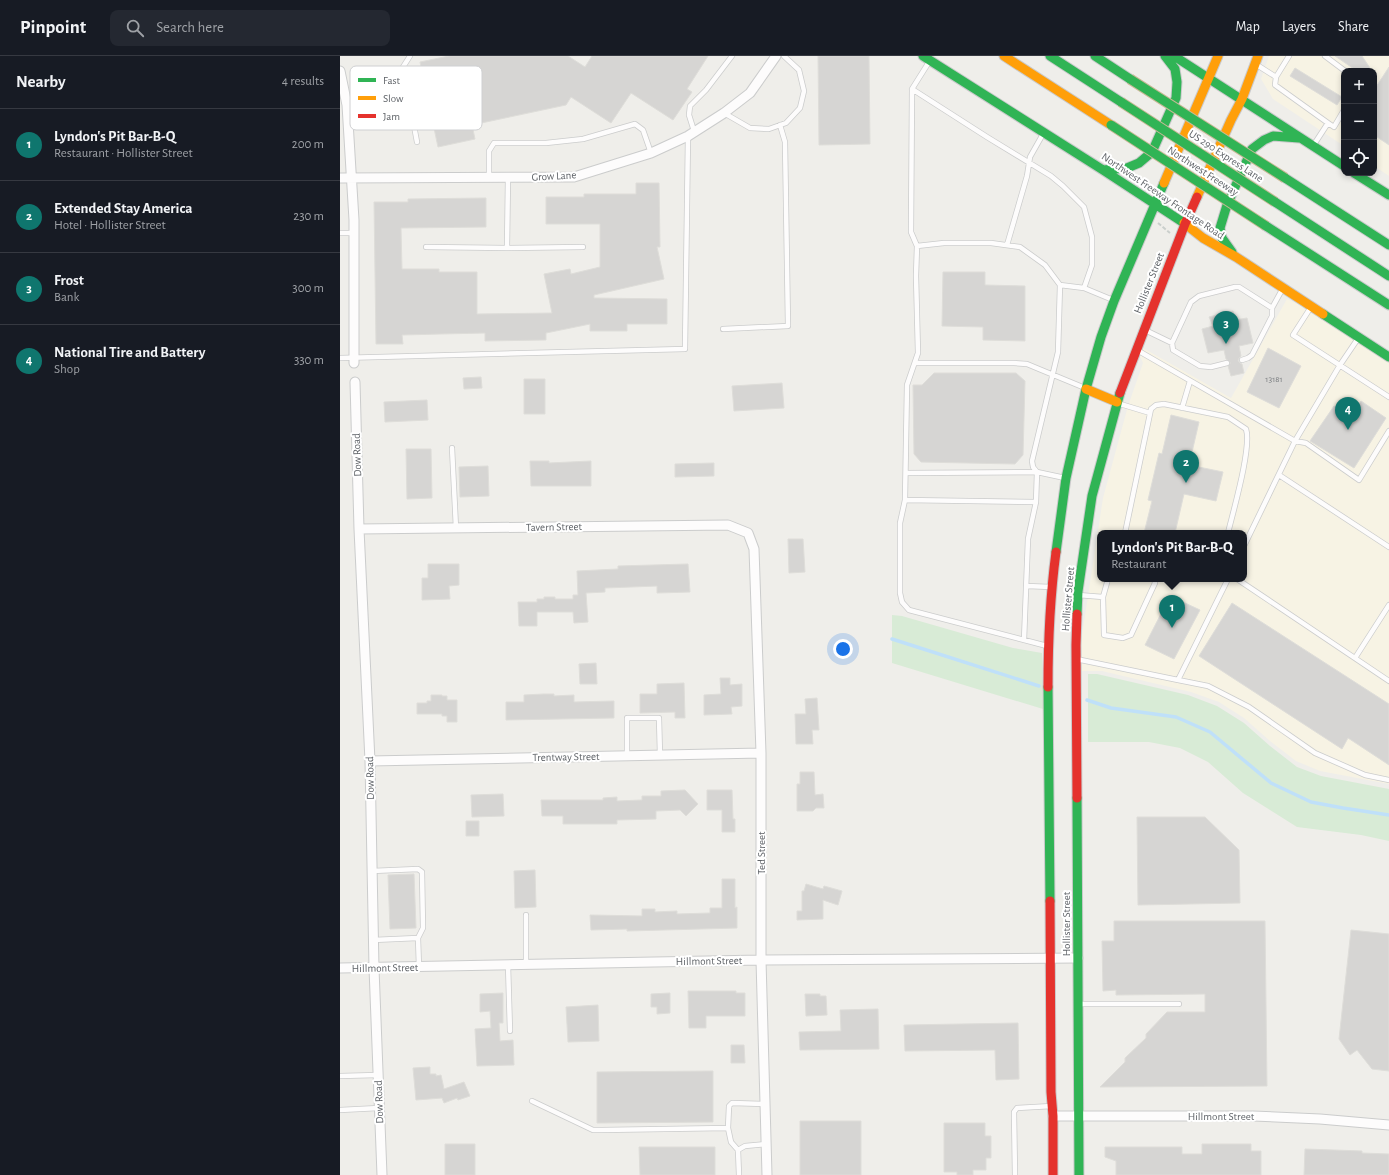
<!DOCTYPE html>
<meta charset="utf-8">
<style>
body{margin:0;font-family:"Alegreya Sans",sans-serif;background:#242831;color:#f1f3f6}
.controls{position:absolute;right:12px;top:12px;display:grid;overflow:hidden;border-radius:8px;box-shadow:0 2px 6px #0003}
.controls button{width:36px;height:36px;display:grid;place-items:center;padding:0;border:0;border-bottom:1px solid #363941;background:#171b24;color:#f1f3f6;font:20px sans-serif}
.you{position:absolute;left:503px;top:593px;width:14px;height:14px;margin:-10px;border:3px solid #fff;border-radius:50%;background:#1a73e8;box-shadow:0 0 0 6px #1a73e833}
.badge{display:grid;place-items:center;width:26px;height:26px;border-radius:50%;background:#0f766e;color:#fff;font-size:13px;font-weight:700}
.pin{position:absolute;translate:-50% -33px;filter:drop-shadow(0 1px 2px #0008)}
.pin::after{content:'';position:absolute;top:21px;width:14px;height:12px;background:inherit;clip-path:polygon(0 0,100% 0,50% 100%)}
.popup{position:absolute;left:757px;top:474px;width:150px;height:52px;box-sizing:border-box;display:grid;place-content:center;border-radius:8px;background:#171b24;filter:drop-shadow(0 1px 3px #0005);font-size:13px;white-space:nowrap;color:#9ea1a6}
.popup b{font-size:15px;color:#f1f3f6}
.popup::after{content:'';position:absolute;left:50%;top:100%;margin-left:-8px;border:8px solid transparent;border-top-color:#171b24}
.list{margin:0;padding:0;list-style:none}
h2{display:flex;justify-content:space-between;align-items:center;height:52px;margin:0;padding:0 16px;font-size:17px}
h2 small{font-size:13px;font-weight:400;color:#9ea1a6}
.list li{display:grid;grid-template-columns:26px 1fr auto;gap:12px;align-items:center;box-sizing:border-box;height:72px;padding:0 16px;border-top:1px solid #363941}
.list b{display:block;font-size:15px;white-space:nowrap}
.list p{margin:0;font-size:13px;white-space:nowrap;color:#9ea1a6}
.list em{font-size:13px;font-style:normal;color:#9ea1a6}
.icon{flex:none;width:22px;height:22px;fill:none;stroke:currentColor;stroke-width:2;stroke-linecap:round;stroke-linejoin:round}
.map{position:relative;flex:none;width:1049px;height:1119px;overflow:hidden}
header{display:flex;align-items:center;gap:24px;box-sizing:border-box;height:56px;padding:0 20px;background:#171b24;border-bottom:1px solid #363941}
header strong{font-size:19px}
nav{display:flex;gap:22px;margin-inline-start:auto;font-size:14px}
.search{width:280px;height:36px;background:#242831;display:flex;align-items:center;gap:10px;box-sizing:border-box;padding:0 14px;border-radius:8px;color:#9ea1a6;font-size:15px}
main{display:flex}
aside{flex:1;background:#171b24}
.map>svg:first-child{display:block}
</style>
<header>
<strong>Pinpoint</strong>
<div class="search"><svg class="icon" aria-label="search" viewBox="0 0 24 24"><circle cx="10" cy="10" r="6"/><path d="M15 15l6 6"/></svg>Search here</div>
<nav><a>Map</a><a>Layers</a><a>Share</a></nav>
</header>
<main>
<aside>
<h2>Nearby<small>4 results</small></h2>
<ul class="list">
<li><span class="badge">1</span><div><b>Lyndon's Pit Bar-B-Q</b><p>Restaurant · Hollister Street</p></div><em>200 m</em></li>
<li><span class="badge">2</span><div><b>Extended Stay America</b><p>Hotel · Hollister Street</p></div><em>230 m</em></li>
<li><span class="badge">3</span><div><b>Frost</b><p>Bank</p></div><em>300 m</em></li>
<li><span class="badge">4</span><div><b>National Tire and Battery</b><p>Shop</p></div><em>330 m</em></li>
</ul>
</aside>
<div class="map">
<svg width="1049" height="1119" viewBox="0 0 1049 1119">
<rect width="100%" height="100%" fill="#efeeea"/>
<path fill="#f7f3e4" fill-rule="evenodd" d="M929 0H1049V120L1034 110V15H1004V90L933 43 921 23Z
M947 243 972 255 1049 305V728L980 715 956 705 930 685 904 662 879 646 851 636 762 615H742L741 586 763 442 788 350 803 307 800 300 803 292 891 342ZM760 477H904V523H760Z"/>
<path fill="#d8ebd6" d="M552 559 562 560 673 592 702 597 703 653 552 607Z
M748 618H757L848 639 877 650 904 667 930 690 957 711 981 720 1049 733V785L1021 779 957 771 903 737 868 706 840 692 809 686H748Z"/>
<g fill="none" stroke-linecap="round" stroke-linejoin="round">
<path stroke="#bfe0f9" stroke-width="3.5" d="M552 583 699 630
M747 644 771 652 836 661 870 676 931 727 971 746 1003 752 1049 759"/>
</g>
<path fill="#d6d5d3" stroke="#deddd9" d="M109 0H228L245 11 252 0H368L347 33 352 36 333 64 291 37 271 67 231 41 226 49 132 69 135 83 98 91 80 6Z
M478 0H529L530 88 479 89Z
M995 0H1022L1032 15H1017Z
M1049 11V89L1034 79V34Z
M955 12 1002 41 997 49 950 20Z
M296 127H319L320 191H317L324 223 254 239V242L327 243V268H287V275H250V268L206 277V284L145 285V277L100 278 62 279 63 288H36L34 146H68V143L146 142V171L61 172 62 213H99V216H137V258L212 257 204 218 230 213 231 218 260 211V168H206V141H244V138H296Z
M603 216H645V229L685 230V285L643 284V271L602 270Z
M893 255 895 264 907 262 913 287 899 290 901 300 899 302 898 305 900 307 902 308 904 317 891 320 888 310 890 308V306L886 303 884 294 868 297 862 273 873 270 869 261Z
M928 292 961 310 939 352 907 336Z
M594 317H676L685 325 683 399 675 408 581 406 574 398 573 329H582Z
M141 321 142 332 124 333 123 322Z
M184 323H205V358H184Z
M442 327 444 352 394 355 392 330Z
M87 344 88 364 45 366 44 346Z
M1021 345 1046 362 1014 412 970 385 994 350 1011 361Z
M831 359 859 366 849 409 883 416 876 445 844 438 835 477H804L812 445 808 444 819 397 822 398Z
M66 393H91L92 442 67 443Z
M190 405H209V407L251 405V430H191Z
M374 407V420L335 421V408Z
M148 410 149 440 120 441 119 411Z
M448 483H463L465 516 449 517Z
M88 508H119V529L109 530 110 543 82 544V522H88Z
M348 508 350 536 317 537V530L265 532V536L246 537 248 566 234 567 233 556H197V570H179L178 546H197V543H204V541H215V543H233V539H238L237 515 278 513V510Z
M830 540 860 554 834 603 805 589Z
M892 547 1049 648V709L1008 682 1002 693 859 600Z
M256 607 257 628H240L239 608Z
M380 622H390V629L402 628V650L391 651 392 658 364 659V639L381 638Z
M344 627 345 662H335V656L300 657V638H317V628Z
M204 638H214V640L234 639V646L274 645V662L166 664V646H184V639Z
M91 639H102V640H107V644H117V666H107V660H102V658H77V647H87V645H91Z
M477 642 479 674H472L473 688H456L455 658H466L465 643Z
M460 716H474L475 739 483 738 484 752H476L473 755H457V728H460Z
M345 734 358 748 346 760 340 754 316 755V763L277 764V768H223V760H202L201 744H263V742L277 741V745L302 744V740H321V735Z
M367 734H392L393 763H395V776H382V754H367Z
M163 738 164 760 132 761 131 739Z
M797 761H865L899 794 900 847 798 849Z
M126 765H139V780H126Z
M195 814 196 851 175 852 174 815Z
M74 818 76 872 50 873 48 819Z
M382 823H395V852L397 851V872L287 875V873L251 874 250 859 302 860V853H315V856L337 855V858L370 857V852H382Z
M466 828 483 833 484 830 502 835 498 849 483 844V863L457 864V855H462V835H464Z
M774 865H925L927 1030 760 1031 785 1006V1002L806 982V978L827 956H865V938L776 939V934L763 935 762 885H774Z
M1011 874 1049 878V1015L1032 1013 1017 994 1010 999 999 983Z
M348 935H396V937H405V960H366V972H349Z
M163 937V967H159L160 985 173 984 174 1009 137 1010 135 973 151 972 150 955 140 956V938Z
M330 937V957L317 958V951H311V938Z
M465 938H480V940H486L487 959 466 960Z
M258 949 259 985 228 986 226 951Z
M538 953 539 993 460 994 459 976 501 975 500 954Z
M678 967 679 1023 656 1024 655 994 565 995 564 969Z
M391 989H404L405 1007H391Z
M90 1011V1018H96V1020L101 1019 104 1033 124 1026 130 1040 118 1044 117 1042 104 1047 102 1042 76 1044 73 1012Z
M373 1015V1066L257 1067V1016Z
M460 1065H521V1119H460Z
M604 1067H645V1080H651V1102H646V1114H633V1119H617V1116H604Z
M105 1088H135V1119H105Z
M862 1088H911V1095H921V1119H776V1105L765 1101V1091H842V1098H862Z
M299 1091H375V1119H300Z
M965 1093 1022 1095V1097L1049 1098V1119H964Z"/>
<g fill="none" stroke-linecap="round" stroke-linejoin="round">
<defs>
<path id="lane" d="M70 0 63 11 77 86
M949 0 936 21 935 29 988 67 973 90
M985 0 1005 15
M589 6 572 33 571 176 577 190 576 220 578 297 567 329 565 444 560 467V537L562 546 569 554 707 590
M917 9 936 21
M572 33 647 81 711 120 723 130 744 151 752 181V209L744 232
M7 45 67 32
M384 57 410 72 429 73 446 67 460 52 464 35 459 14 444 0
M988 67 994 71 1004 54
M354 75 349 59 350 50 366 34 392 0
M149 121V95L154 87H206L243 83 295 68 303 74 311 97
M0 177H14
M667 189 687 120 690 101 703 78
M577 190 604 187H651L680 191 705 209 720 229 718 296 692 405 693 411 697 416 696 446 688 483 684 584
M86 191 167 192 243 191
M167 192 168 121
M720 229 744 232 773 244
M971 251 953 279 1049 341
M383 273 448 270 445 86 440 69
M805 274 832 287
M797 294 955 385 966 387 1019 424 1049 375
M0 302 345 293 348 80
M902 304 908 302 912 299 932 260V252L943 232
M576 307H674L687 308 699 313 745 332
M887 307 871 311 860 310 833 294 832 287 851 246 859 240 895 231H899L932 252
M777 347 810 357
M842 352 850 325
M112 392 116 472
M566 417 697 416 725 422
M939 419 1049 491
M565 444 696 446
M785 477 811 353 816 349 824 348 888 361 906 373C912 391 893 456 888 477
M904 490 955 385 1000 309 1019 281
M768 523 763 541 764 579 783 582 791 579 815 527 814 523
M897 523 1049 625
M687 530 711 531
M738 539 763 541
M1015 602 1049 549
M736 603 838 624 888 523
M838 624 868 630 909 651 975 697 1025 719 1049 724
M287 700V662H319L320 699
M32 815 78 813 82 816 83 872 78 882 79 911
M186 859V909
M33 884 78 882
M168 909 170 975
M738 948H839
M0 1020 38 1019
M192 1045 253 1074H262L388 1072 389 1050 392 1047 425 1048
M0 1054 39 1052
M388 1072 391 1086 398 1094
M399 1119 398 1094 405 1090 426 1088
M675 1119 674 1056 677 1052 712 1050"/>
<path id="street" d="M0 15 7 49 14 164V307
M0 122 234 121 311 97 348 80 384 57 410 37 436 0
M15 326 19 473 30 705 34 912 42 1119
M19 473 388 469 408 477 414 493 421 697V904L427 1119
M30 705 421 697
M0 912 421 904 738 902
M713 1060H913L980 1063 1049 1069"/>
<path id="fast" d="M583 0 763 114 844 167
M710 0 781 46
M755 0 790 23
M834 0 1004 110
M763 114 787 112 799 107 812 96 836 42 837 26 835 13 825 0
M1014 117 1049 139
M945 122 1049 189
M935 146 1049 220
M926 170 1049 249
M892 196 882 182 880 172 887 149 912 93 924 84 933 80 959 82
M983 258 1049 301
M716 496 726 422 746 333 761 281 774 245 824 127
M737 558 738 535 752 440 780 337
M708 631 710 845
M737 742 739 1119"/>
<path id="slow" d="M664 0 771 69
M824 127 878 0
M857 141 891 64 902 43 918 0
M844 167 863 182 896 201 983 258
M746 333 777 346"/>
<path id="jam" d="M780 337 845 168 857 141
M708 631C708 585 710 541 716 496
M737 742 736 589 737 558
M710 845 711 1036 713 1060V1119"/>
</defs>
<use href="#lane" stroke="#cbcccc" stroke-width="6"/>
<use href="#street" stroke="#cbcccc" stroke-width="11"/>
<use href="#fast" stroke="#cacacb" stroke-width="11"/>
<use href="#slow" stroke="#cacacb" stroke-width="11"/>
<use href="#jam" stroke="#cacacb" stroke-width="11"/>
<path stroke="#cacfcc" stroke-width="2" stroke-dasharray="4 2" stroke-linecap="butt" d="M818 167 830 177"/>
<use href="#lane" stroke="#fdfcfc" stroke-width="4.5"/>
<use href="#street" stroke="#fdfcfc" stroke-width="9"/>
<use href="#fast" stroke="#30b455" stroke-width="9"/>
<use href="#slow" stroke="#ff9f0a" stroke-width="9"/>
<use href="#jam" stroke="#e5322d" stroke-width="9"/>
<defs>
<path id="fast-bridge" d="M790 23 945 122
M781 46 935 146
M771 69 926 170"/>
</defs>
<use href="#fast-bridge" stroke="#c8b996" stroke-width="11" stroke-linecap="butt"/>
<use href="#fast-bridge" stroke="#30b455" stroke-width="9"/>
</g>
<g text-anchor="middle" dominant-baseline="central" stroke-width="4" stroke-linejoin="round" paint-order="stroke">
<g font-size="9" fill="#7e8184">
<text x="934" y="323">13181</text>
</g>
<g font-size="11" fill="#5f6368" stroke="#fff">
<text transform="translate(886 100) rotate(33)">US 290 Express Lane</text>
<text transform="translate(863 115) rotate(33)">Northwest Freeway</text>
<text transform="translate(214 120) rotate(-3)">Grow Lane</text>
<text transform="translate(823 140) rotate(34)">Northwest Freeway Frontage Road</text>
<text transform="translate(809 227) rotate(-68)">Hollister Street</text>
<text transform="translate(17 399) rotate(-92)">Dow Road</text>
<text transform="translate(214 471) rotate(-1)">Tavern Street</text>
<text transform="translate(728 543) rotate(-85)">Hollister Street</text>
<text transform="translate(226 701) rotate(-1)">Trentway Street</text>
<text transform="translate(30 722) rotate(-91)">Dow Road</text>
<text transform="translate(421 797) rotate(-90)">Ted Street</text>
<text transform="translate(726 868) rotate(-90)">Hollister Street</text>
<text transform="translate(369 905) rotate(-1)">Hillmont Street</text>
<text transform="translate(45 912) rotate(-1)">Hillmont Street</text>
<text transform="translate(39 1046) rotate(-92)">Dow Road</text>
<text x="881" y="1060">Hillmont Street</text>
</g>
</g>
<rect x="10" y="10" width="132" height="64" rx="6" fill="#fff" stroke="#cfd0d2" stroke-width="1"/>
<rect x="18" y="22" width="18" height="4" fill="#30b455"/>
<rect x="18" y="40" width="18" height="4" fill="#ff9f0a"/>
<rect x="18" y="58" width="18" height="4" fill="#e5322d"/>
<g font-size="11" fill="#5f6368">
<text x="43" y="28">Fast</text>
<text x="43" y="46">Slow</text>
<text x="43" y="64">Jam</text>
</g>
</svg>
<div class="controls">
<button>+</button>
<button>−</button>
<button><svg class="icon" aria-label="locate" viewBox="0 0 24 24"><circle cx="12" cy="12" r="6"/><path d="M12 2v4M12 18v4M2 12h4M18 12h4"/></svg></button>
</div>
<div class="you"></div>
<div class="pin badge" style="left:832px;top:572px">1</div>
<div class="popup"><b>Lyndon's Pit Bar-B-Q</b>Restaurant</div>
<div class="pin badge" style="left:846px;top:427px">2</div>
<div class="pin badge" style="left:886px;top:288px">3</div>
<div class="pin badge" style="left:1008px;top:374px">4</div>
</div>
</main>
